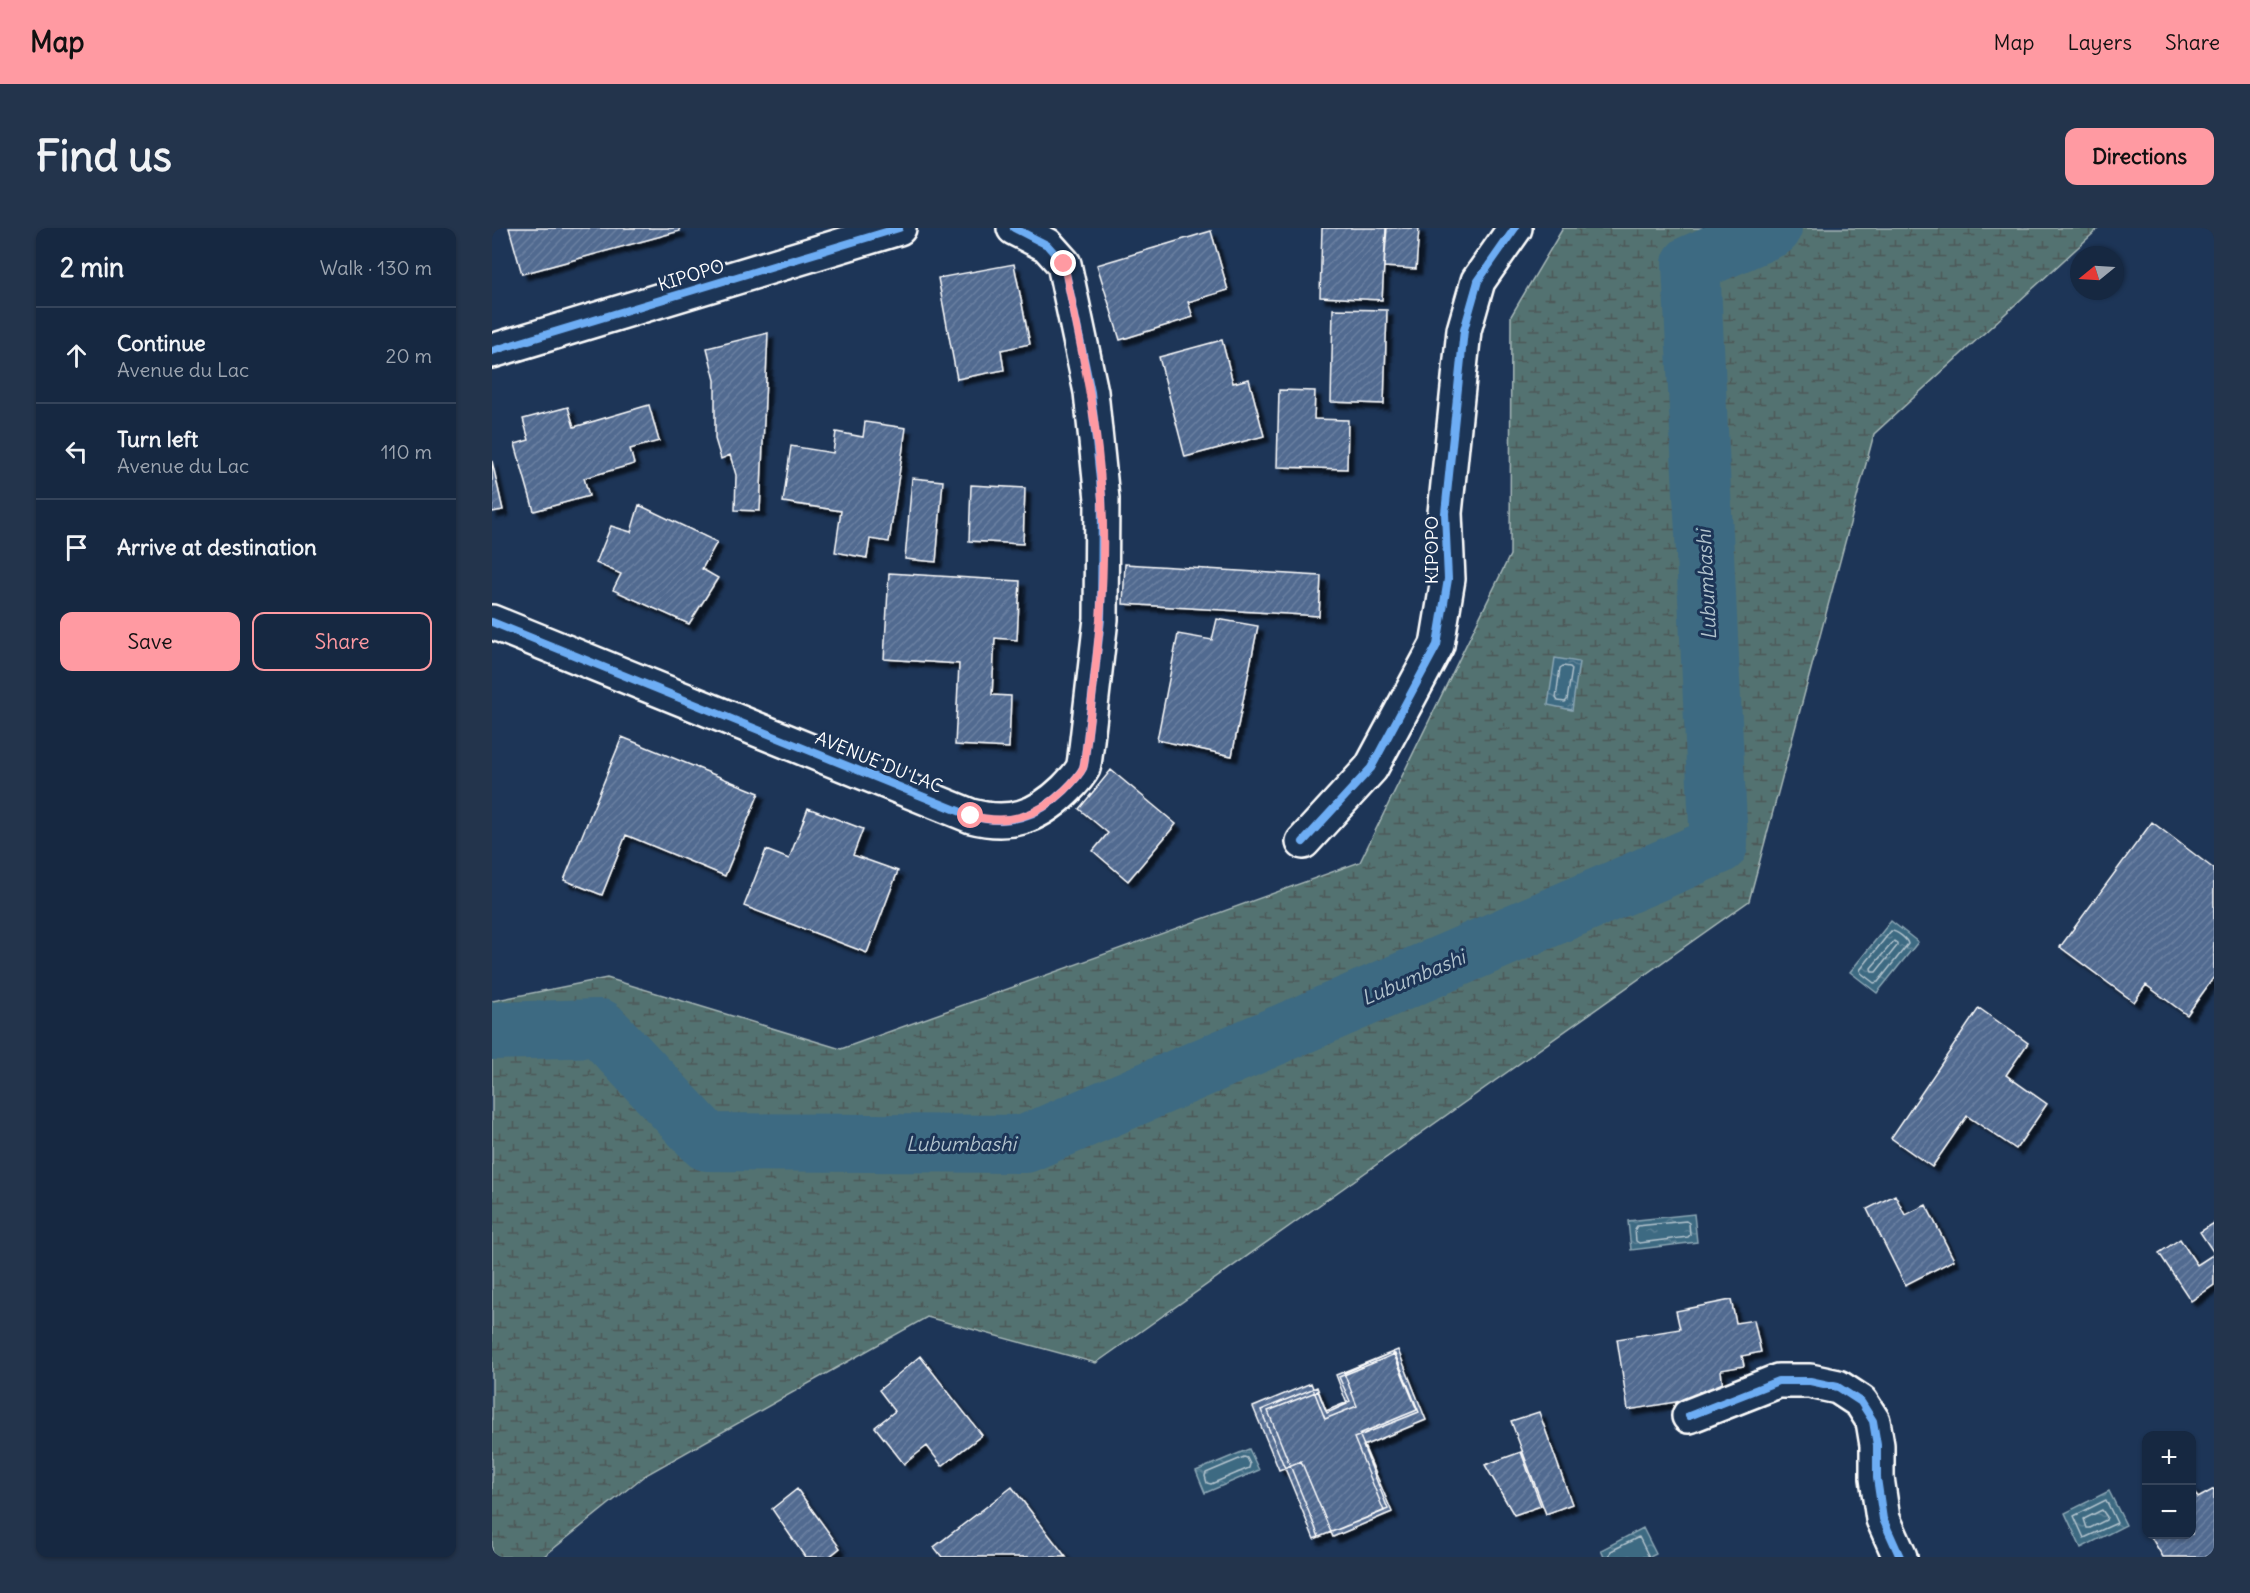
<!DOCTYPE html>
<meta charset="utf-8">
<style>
body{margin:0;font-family:Delius,sans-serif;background:#23344c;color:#f1f3f6}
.controls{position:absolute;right:18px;bottom:18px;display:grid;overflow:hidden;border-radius:12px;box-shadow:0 2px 4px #0004}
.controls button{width:54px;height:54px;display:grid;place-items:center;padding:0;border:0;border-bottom:2px solid #35445a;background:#162841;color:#f1f3f6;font:30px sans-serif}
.compass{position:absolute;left:1578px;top:18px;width:54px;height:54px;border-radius:50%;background:#162841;box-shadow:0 2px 4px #0004;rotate:252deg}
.stop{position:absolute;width:18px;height:18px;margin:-14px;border:4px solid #ff9aa2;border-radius:50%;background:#fff}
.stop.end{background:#ff9aa2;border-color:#fff;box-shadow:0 2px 6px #0008}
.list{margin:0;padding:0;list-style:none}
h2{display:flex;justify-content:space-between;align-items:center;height:78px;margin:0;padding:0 24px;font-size:26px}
h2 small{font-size:20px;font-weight:400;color:#9ea6b1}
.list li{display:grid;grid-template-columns:39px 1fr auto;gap:18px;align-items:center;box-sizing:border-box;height:96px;padding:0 24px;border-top:2px solid #35445a}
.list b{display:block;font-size:22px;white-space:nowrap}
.list p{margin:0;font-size:20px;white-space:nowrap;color:#9ea6b1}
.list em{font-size:20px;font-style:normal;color:#9ea6b1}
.actions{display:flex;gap:12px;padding:18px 24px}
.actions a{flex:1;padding:14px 0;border:2px solid #ff9aa2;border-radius:12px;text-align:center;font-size:21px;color:#ff9aa2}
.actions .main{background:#ff9aa2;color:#111}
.icon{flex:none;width:33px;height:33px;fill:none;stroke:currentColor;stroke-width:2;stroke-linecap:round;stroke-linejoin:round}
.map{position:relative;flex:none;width:1722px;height:1329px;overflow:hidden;border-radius:12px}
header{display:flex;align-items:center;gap:36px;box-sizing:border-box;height:84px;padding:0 30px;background:#ff9aa2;color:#111}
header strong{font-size:28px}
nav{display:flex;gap:33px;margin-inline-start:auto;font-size:21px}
.intro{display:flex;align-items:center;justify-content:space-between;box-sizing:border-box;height:144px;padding:0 36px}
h1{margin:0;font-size:42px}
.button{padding:15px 27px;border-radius:12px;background:#ff9aa2;color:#111;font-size:21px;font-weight:700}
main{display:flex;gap:36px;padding:0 36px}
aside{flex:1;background:#162841;border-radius:12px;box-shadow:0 2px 4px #0004}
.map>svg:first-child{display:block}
</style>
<header>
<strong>Map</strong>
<nav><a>Map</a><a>Layers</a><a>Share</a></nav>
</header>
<div class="intro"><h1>Find us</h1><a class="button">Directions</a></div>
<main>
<aside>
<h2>2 min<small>Walk · 130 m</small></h2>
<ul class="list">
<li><svg class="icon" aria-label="ahead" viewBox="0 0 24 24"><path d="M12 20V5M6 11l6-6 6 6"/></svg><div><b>Continue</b><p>Avenue du Lac</p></div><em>20 m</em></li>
<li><svg class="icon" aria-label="left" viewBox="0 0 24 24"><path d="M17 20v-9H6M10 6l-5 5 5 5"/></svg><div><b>Turn left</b><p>Avenue du Lac</p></div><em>110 m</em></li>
<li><svg class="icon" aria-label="arrive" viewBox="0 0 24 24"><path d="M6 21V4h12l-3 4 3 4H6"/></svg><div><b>Arrive at destination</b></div></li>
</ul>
<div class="actions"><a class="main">Save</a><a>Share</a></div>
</aside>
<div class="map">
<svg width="1722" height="1329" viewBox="0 0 1722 1329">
<defs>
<pattern id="wetland-marsh" width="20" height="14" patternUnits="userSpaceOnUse" patternTransform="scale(1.5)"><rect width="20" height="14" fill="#527271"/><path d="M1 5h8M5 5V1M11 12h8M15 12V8" fill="none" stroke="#4e5959"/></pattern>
<pattern id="water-ripples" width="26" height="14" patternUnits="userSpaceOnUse" patternTransform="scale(1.5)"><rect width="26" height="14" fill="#3e6a82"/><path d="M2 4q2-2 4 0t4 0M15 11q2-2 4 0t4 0" fill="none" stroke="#5b8095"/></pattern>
<pattern id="building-hatch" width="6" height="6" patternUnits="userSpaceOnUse" patternTransform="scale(1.5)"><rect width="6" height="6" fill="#516a90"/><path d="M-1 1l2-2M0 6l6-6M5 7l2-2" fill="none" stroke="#6b80a1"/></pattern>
<filter id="shadow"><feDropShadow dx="5.5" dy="5.5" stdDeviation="1.5" flood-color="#0009"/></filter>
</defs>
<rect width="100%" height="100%" fill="#1d3557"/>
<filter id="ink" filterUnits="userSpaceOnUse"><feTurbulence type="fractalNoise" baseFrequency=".0167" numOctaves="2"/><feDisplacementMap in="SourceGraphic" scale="12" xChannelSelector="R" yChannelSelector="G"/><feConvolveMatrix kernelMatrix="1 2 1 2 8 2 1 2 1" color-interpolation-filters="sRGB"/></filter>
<g filter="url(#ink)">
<path fill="url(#wetland-marsh)" stroke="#a8b8b8" stroke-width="1.5" d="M1071 0H1607L1382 206 1257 673 604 1135 435 1089 152 1248 51 1329H0V773L115 750 349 821 868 634 1018 327 1019 88Z"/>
<path fill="url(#water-ripples)" stroke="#8ba6b4" stroke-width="1.5" d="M1063 430 1087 434 1080 482 1056 477Z
M1399 693 1426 714 1385 765 1358 744Z
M1202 986 1205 1014 1139 1022 1136 993Z
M757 1221 767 1242 713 1265 704 1243Z
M1617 1263 1634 1297 1589 1320 1573 1285Z
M1151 1300 1164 1326 1158 1329H1112L1109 1322Z"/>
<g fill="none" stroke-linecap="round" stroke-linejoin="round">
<path stroke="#b2c3cd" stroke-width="1.5" d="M1071 438 1078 439 1080 441 1075 472 1073 474 1066 473 1064 470 1068 440Z
M1399 703C1405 703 1415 711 1416 716L1386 754 1382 755 1369 745 1368 742Z
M1402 713 1405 715V718L1384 744H1380L1379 740Z
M1194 993 1197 995 1198 1007 1196 1009 1147 1015 1144 1013 1143 1001 1145 998Z
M752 1229 755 1230 758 1236 757 1240 719 1256 715 1255 713 1248 714 1245Z
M1614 1272 1625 1295 1592 1310 1582 1288Z
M1610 1282 1615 1289 1614 1292 1598 1300H1595L1592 1291Z
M1117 1329 1119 1323 1147 1309 1157 1329"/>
<path stroke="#3e6a82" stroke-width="58" d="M0 803 108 800 215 914 533 916 1227 617 1199 36 1281 0"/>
</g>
<path fill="url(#building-hatch)" stroke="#fff" stroke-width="1.5" filter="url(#shadow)" d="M17 0H187L188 3 30 46Z
M830 0H894L890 72 828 69Z
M895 0H927L924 41 892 39Z
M719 3 736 62 696 74 701 89 628 112 605 37Z
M522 36 538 116 509 122 512 142 465 151 446 50Z
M841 81 895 82 892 176 839 174Z
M276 105 268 283 243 282 244 247 238 227 229 231 223 211V152L215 120Z
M730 112 741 155 757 151 772 208 693 229 667 129Z
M787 162 823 163 822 191 856 192 855 241 785 239Z
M157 177 167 213 138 221 142 236 92 250 97 268 42 283 23 216 37 212 31 191 76 179 82 199Z
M373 194 414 200 397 314 378 311 375 330 343 324 349 283 291 274 299 218 341 225 344 204 371 209Z
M0 233 11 282 0 284Z
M420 250 451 253 444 334 413 331Z
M479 257 533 260 531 316 477 313Z
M147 277 225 314 210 341 226 350 197 396 121 362 129 346 104 335 119 298 139 304Z
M633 336 829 348 827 388 631 376Z
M397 345 528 353 525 412 503 410 500 467 519 468 517 520 463 517 467 436 392 431Z
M725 391 766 398 740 528 665 512 686 406 720 412Z
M130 509 267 565 233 648 134 607 110 667 72 652Z
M619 542 684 596 636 653 601 623 616 605 587 581Z
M316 580 371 601 361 627 406 643 375 725 252 678 274 622 297 631Z
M1660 594 1722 641V749L1695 787 1654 757 1642 774 1568 719Z
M1487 780 1536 815 1514 847 1555 876 1524 921 1475 888 1440 939 1399 910Z
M1403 967 1413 987 1434 977 1462 1032 1413 1057 1375 981Z
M1722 995V1025L1708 1004Z
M1688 1011 1705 1037 1722 1026V1057L1699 1073 1667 1025Z
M1239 1072 1244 1095 1262 1092 1269 1124 1250 1128 1252 1138 1229 1142 1231 1161 1207 1164 1208 1170 1136 1182 1125 1111 1188 1101 1184 1083Z
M906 1122 934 1192 871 1218 896 1281 822 1311 769 1182 825 1159 835 1185 855 1176 844 1147Z
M901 1124 925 1182 867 1206 900 1284 841 1309 809 1233 787 1242 761 1179 819 1155 833 1191 865 1178 852 1145Z
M903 1126 927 1184 862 1210 892 1283 827 1309 776 1183 826 1163 834 1183 858 1173 847 1149Z
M428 1128 490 1207 450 1238 435 1218 412 1236 383 1199 403 1183 387 1162Z
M1047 1184 1080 1276 1054 1286 1019 1193Z
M1029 1224 1049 1278 1022 1287 993 1237Z
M520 1259 574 1329H450L442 1319Z
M1700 1259 1706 1270 1722 1261V1329H1671L1659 1309 1662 1306H1700Z
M305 1261 348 1320 337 1329H313L280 1281Z"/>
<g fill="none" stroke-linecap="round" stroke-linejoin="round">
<defs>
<path id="minor" d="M0 123 407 0
M0 394 479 588C517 598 544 590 573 562 579 556 587 548 591 540 593 534 593 527 594 521L609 391 610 271 599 164 572 36 555 17 522 0
M811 614 879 540 945 417 956 351 953 285 972 102 986 53 1023 0
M1197 1188 1286 1153H1318L1346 1159 1369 1174 1381 1193 1385 1217V1250L1391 1291 1408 1329"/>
</defs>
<use href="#minor" stroke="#fff" stroke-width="38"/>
<use href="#minor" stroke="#1d3557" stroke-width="33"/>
<defs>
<path id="cycleway" d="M0 123 407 0
M0 394 479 588C517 598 544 590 573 562 579 556 587 548 591 540 593 534 593 527 594 521L609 391 610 271 599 164 572 36 555 17 522 0
M811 614 879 540 945 417 956 351 953 285 972 102 986 53 1023 0
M1197 1188 1286 1153H1318L1346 1159 1369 1174 1381 1193 1385 1217V1250L1391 1291 1408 1329"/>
</defs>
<use href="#cycleway" stroke="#1d3557" stroke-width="11"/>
<use href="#cycleway" stroke="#6dadf4" stroke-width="8"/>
</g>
</g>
<g fill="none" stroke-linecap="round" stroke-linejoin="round" filter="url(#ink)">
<path stroke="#ff9aa2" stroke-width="8" d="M479 588C517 597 545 589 573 562 579 556 587 548 591 540 593 534 593 527 594 521 604 438 615 355 610 271 606 191 588 114 572 36"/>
</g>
<g text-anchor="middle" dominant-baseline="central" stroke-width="6" stroke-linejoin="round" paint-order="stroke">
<g font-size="18" fill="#fff" stroke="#1d3557">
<text transform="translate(199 47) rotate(-17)">KIPOPO</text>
<text transform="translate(939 322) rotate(-90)">KIPOPO</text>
<text transform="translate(387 534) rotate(22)">AVENUE DU LAC</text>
</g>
<g font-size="20" font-style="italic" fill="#b2c3cd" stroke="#1d3557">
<text transform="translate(1214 357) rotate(-93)">Lubumbashi</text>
<text transform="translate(921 749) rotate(-23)">Lubumbashi</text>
<text x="469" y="915">Lubumbashi</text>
</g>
</g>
</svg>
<div class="controls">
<button>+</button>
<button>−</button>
</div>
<svg class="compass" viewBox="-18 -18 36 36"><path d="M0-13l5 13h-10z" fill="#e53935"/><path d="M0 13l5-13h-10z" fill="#9ea6b1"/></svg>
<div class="stop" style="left:479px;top:588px"></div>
<div class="stop end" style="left:572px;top:36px"></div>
</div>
</main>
